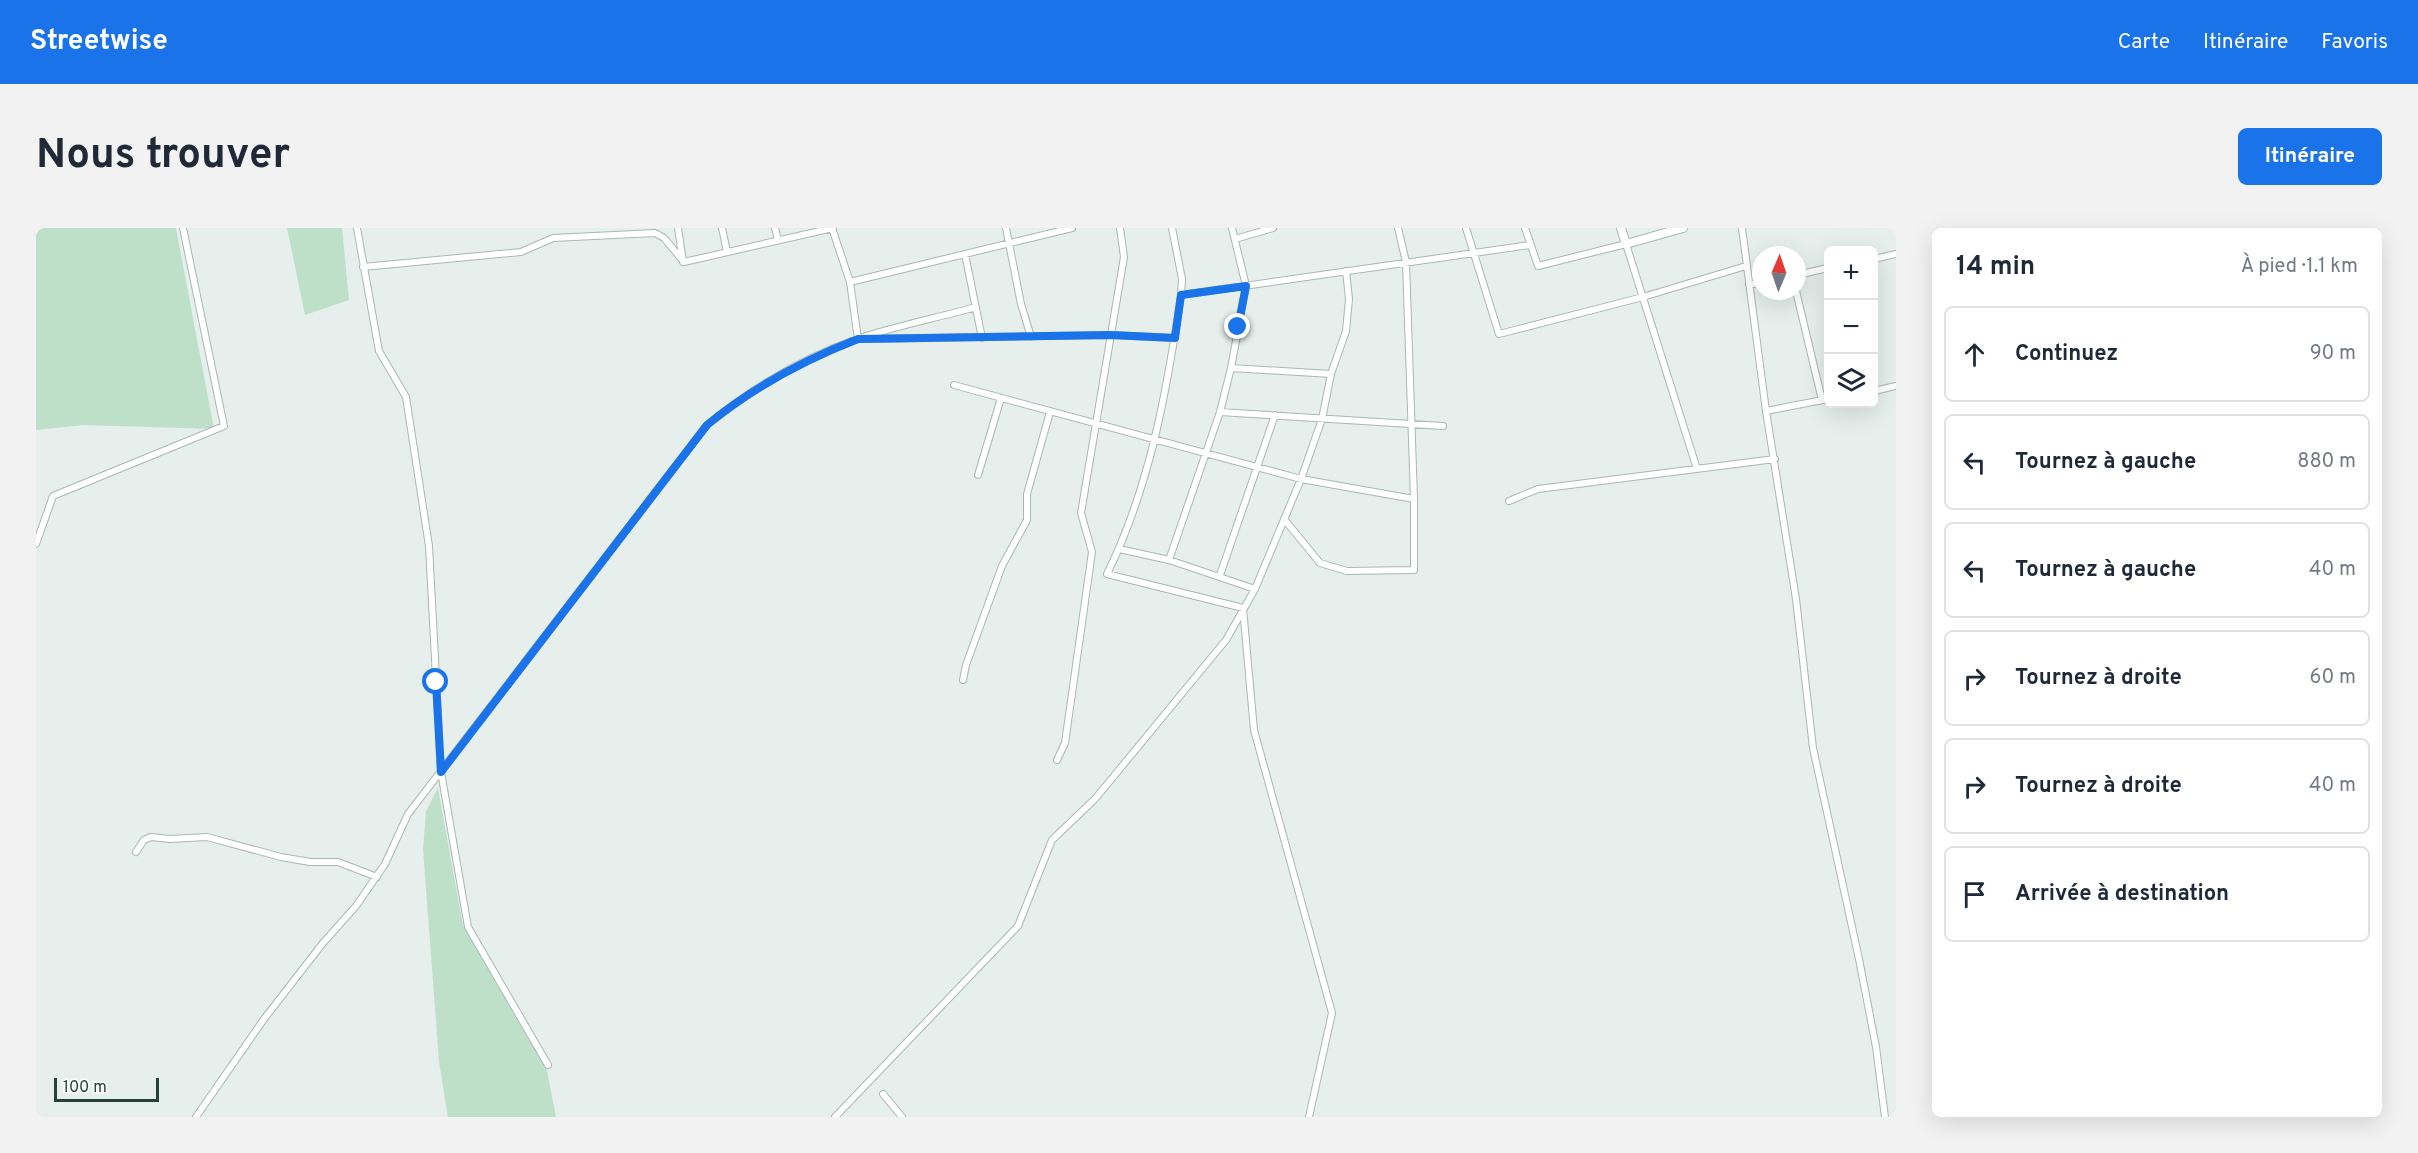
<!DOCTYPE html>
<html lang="fr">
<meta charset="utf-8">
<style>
body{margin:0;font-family:Overpass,sans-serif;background:#f2f2f3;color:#1f2937}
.controls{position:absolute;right:18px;top:18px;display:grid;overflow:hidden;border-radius:9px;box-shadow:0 6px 24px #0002}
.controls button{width:54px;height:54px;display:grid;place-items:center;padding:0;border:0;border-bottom:2px solid #e0e1e3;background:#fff;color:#1f2937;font:30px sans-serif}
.compass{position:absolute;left:1716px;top:18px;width:54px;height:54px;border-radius:50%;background:#fff;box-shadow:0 6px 24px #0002;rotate:2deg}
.scale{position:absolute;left:18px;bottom:15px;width:105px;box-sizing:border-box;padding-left:6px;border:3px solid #24423a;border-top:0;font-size:16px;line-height:21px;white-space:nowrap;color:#24423a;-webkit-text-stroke:4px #f7fbf9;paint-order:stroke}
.stop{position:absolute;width:18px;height:18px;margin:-14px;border:4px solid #1a73e8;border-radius:50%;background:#fff}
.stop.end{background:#1a73e8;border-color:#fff;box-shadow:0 2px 6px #0008}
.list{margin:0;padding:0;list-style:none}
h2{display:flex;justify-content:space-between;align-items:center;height:78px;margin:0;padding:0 24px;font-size:26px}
h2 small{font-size:20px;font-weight:400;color:#747a83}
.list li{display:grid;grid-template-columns:39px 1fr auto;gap:18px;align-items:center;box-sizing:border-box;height:96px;margin:0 12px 12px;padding:0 12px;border:2px solid #e0e1e3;border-radius:9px}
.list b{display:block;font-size:22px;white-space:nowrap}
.list em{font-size:20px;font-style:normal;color:#747a83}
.icon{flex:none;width:33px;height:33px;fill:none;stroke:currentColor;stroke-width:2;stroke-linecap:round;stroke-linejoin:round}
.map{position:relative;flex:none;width:1860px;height:889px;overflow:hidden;border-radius:9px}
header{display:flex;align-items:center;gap:36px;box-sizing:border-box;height:84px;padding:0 30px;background:#1a73e8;color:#fff}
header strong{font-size:28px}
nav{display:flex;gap:33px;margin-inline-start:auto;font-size:21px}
.intro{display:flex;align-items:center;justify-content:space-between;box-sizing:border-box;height:144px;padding:0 36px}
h1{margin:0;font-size:42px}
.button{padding:15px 27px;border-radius:9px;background:#1a73e8;color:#fff;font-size:21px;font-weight:700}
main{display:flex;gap:36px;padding:0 36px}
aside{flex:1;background:#fff;border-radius:9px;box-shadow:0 6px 24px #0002}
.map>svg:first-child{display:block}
</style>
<header>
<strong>Streetwise</strong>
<nav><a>Carte</a><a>Itinéraire</a><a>Favoris</a></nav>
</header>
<div class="intro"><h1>Nous trouver</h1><a class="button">Itinéraire</a></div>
<main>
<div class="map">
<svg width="1860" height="889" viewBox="0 0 1860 889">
<rect width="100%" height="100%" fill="#e6efeb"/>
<path fill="#bfe0c8" d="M0 0H140L178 201 48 197 0 202Z
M251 0H306L313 72 269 87Z
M402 560 427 698 511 843 520 889H412L403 834 387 621 390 583Z"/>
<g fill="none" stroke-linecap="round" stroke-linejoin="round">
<defs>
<path id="minor" d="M321 0 343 123 370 169 393 318 405 544 432 699 512 837
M642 0 647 34
M686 0 691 24
M739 0 742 12
M796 0 814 54 822 111
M970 0 985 76 995 109
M1136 0 1146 51 1145 67C1131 162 1114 259 1071 346L1207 380 1218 502 1296 785 1273 889
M1362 0 1370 34 1378 271
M1430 0 1463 106 1607 69 1710 38
M1489 0 1502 38 1590 16 1661 241
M1706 0 1730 183 1760 371 1777 520 1823 731 1840 819 1849 889
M1199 11 1237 0
M929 26 946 110
M1838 31 1860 26
M327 39 485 24 517 10 619 5 628 10 648 34 797 0
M1761 47 1792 40
M814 54 1036 0
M1713 57 1725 54
M1760 63 1786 172
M1145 67 1494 17
M832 111 1075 107 1139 110
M1195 140 1295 146
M918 157 1265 251 1378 271V342L1311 343 1284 335 1248 291
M1838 163 1860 158
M1730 183 1792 171
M1184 184 1407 198
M942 247 965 170
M1473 273 1502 261 1739 231
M0 316 17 268 188 198 147 0
M1083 321 1133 332 1219 361
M1133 332 1184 184 1195 140 1210 58 1196 0
M1184 347 1239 187
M927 452 930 437 966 338 991 292V266L1014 184
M1021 532 1029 515 1056 324 1045 285 1088 29 1084 0
M100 624 108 612 115 609 134 611 171 609 245 629 274 634H302L341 649
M847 866 866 889
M160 889 228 791 287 715 320 678 349 636 372 586 671 197C715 161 767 130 821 111 860 98 901 90 940 79
M799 889 982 698 1016 612 1059 571 1190 412 1219 361 1265 251 1286 191 1295 146 1310 103 1313 71 1310 43"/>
<path id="tertiary" d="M1585 0 1590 16 1647 0"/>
</defs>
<use href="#minor" stroke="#a8b8b2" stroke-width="8"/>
<use href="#tertiary" stroke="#a8b8b2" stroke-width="10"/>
<use href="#minor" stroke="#fff" stroke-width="6"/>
<use href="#tertiary" stroke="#fff" stroke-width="8"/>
</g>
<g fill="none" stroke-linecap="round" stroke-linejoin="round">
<path stroke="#1a73e8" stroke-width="8" d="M400 454 405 544 671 197C716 160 768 132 822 111L1075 107 1139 110 1145 67 1210 58 1202 99"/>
</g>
</svg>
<div class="controls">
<button>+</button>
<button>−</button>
<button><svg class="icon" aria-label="layers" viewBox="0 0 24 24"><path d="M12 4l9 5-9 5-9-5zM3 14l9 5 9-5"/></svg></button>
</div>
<svg class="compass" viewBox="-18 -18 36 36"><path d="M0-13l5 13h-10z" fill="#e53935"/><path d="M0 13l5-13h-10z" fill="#747a83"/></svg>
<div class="scale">100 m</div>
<div class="stop" style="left:400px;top:454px"></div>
<div class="stop end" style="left:1202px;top:99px"></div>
</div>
<aside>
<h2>14 min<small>À pied · 1.1 km</small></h2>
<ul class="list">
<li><svg class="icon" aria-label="ahead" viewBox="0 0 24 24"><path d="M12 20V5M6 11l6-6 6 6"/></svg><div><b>Continuez</b></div><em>90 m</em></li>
<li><svg class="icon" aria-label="left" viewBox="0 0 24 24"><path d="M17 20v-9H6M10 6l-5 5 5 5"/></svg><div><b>Tournez à gauche</b></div><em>880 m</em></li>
<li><svg class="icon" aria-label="left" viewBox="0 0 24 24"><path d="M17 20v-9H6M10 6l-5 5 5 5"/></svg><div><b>Tournez à gauche</b></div><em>40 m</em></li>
<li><svg class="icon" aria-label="right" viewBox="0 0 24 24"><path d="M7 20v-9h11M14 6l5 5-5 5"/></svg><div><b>Tournez à droite</b></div><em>60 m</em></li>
<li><svg class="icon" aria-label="right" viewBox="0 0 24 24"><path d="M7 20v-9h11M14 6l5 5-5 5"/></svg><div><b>Tournez à droite</b></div><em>40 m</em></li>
<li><svg class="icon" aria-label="arrive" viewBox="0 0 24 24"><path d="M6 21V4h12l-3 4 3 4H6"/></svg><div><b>Arrivée à destination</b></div></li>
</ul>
</aside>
</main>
